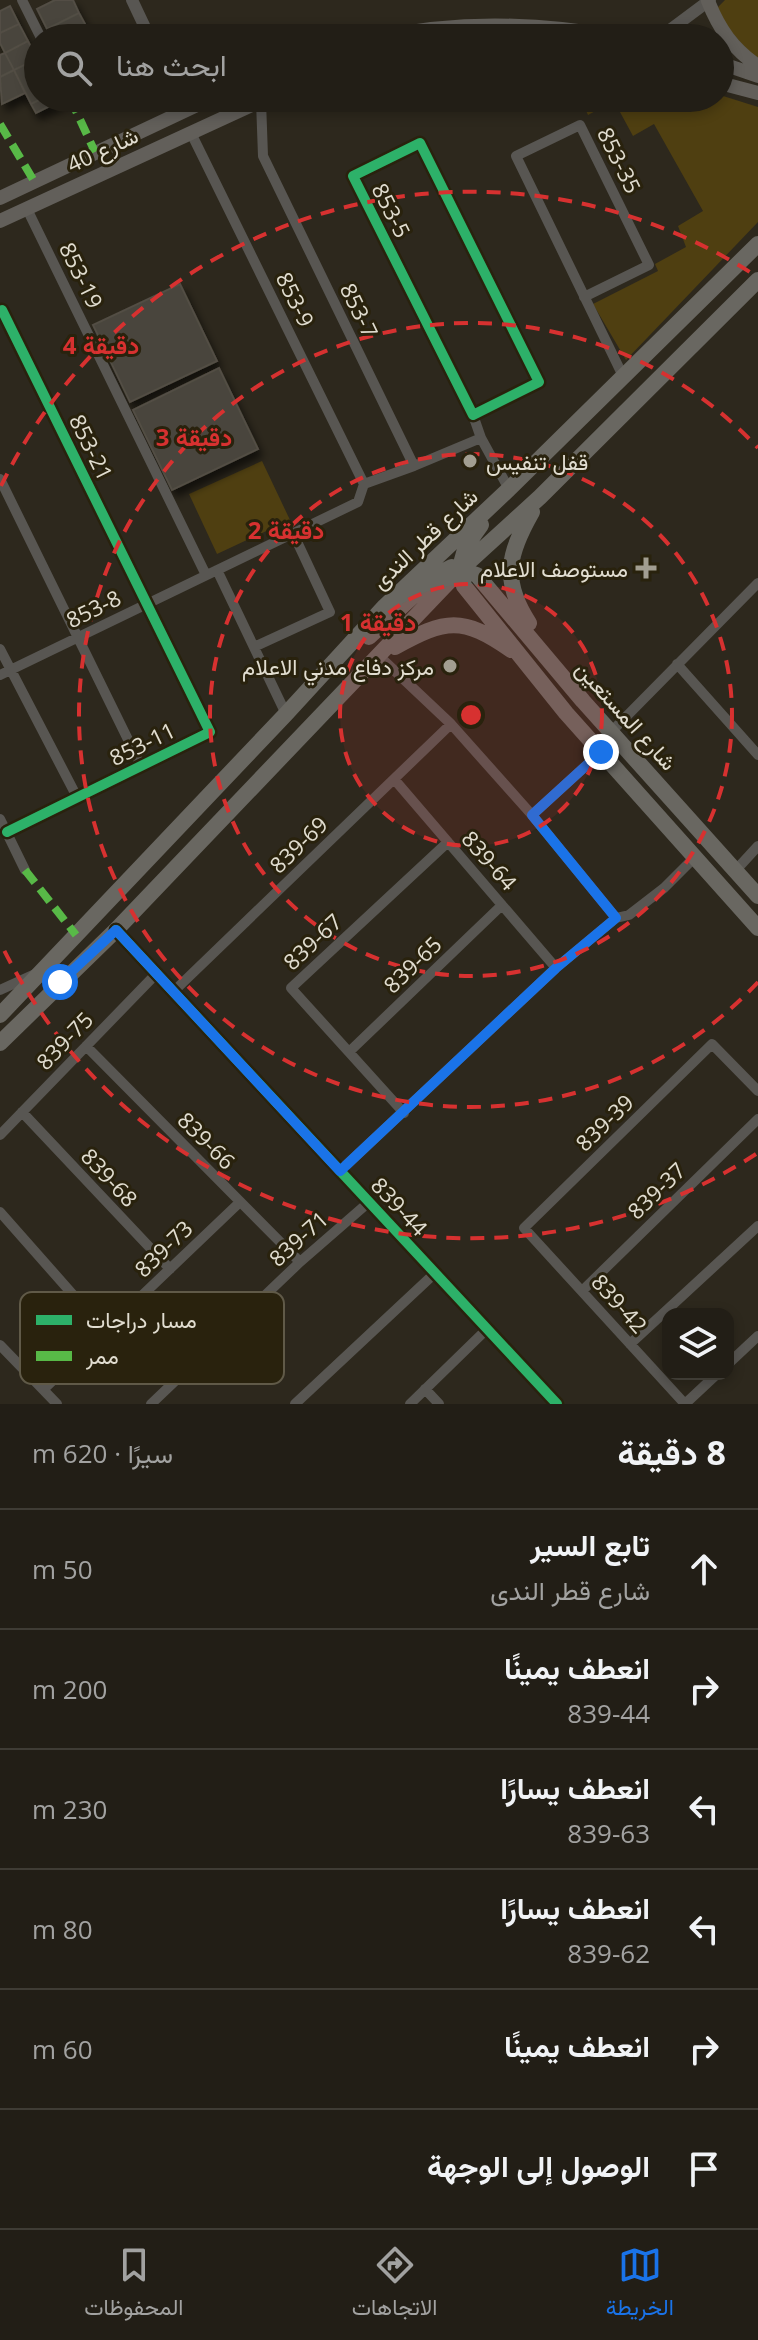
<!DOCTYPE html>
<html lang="ar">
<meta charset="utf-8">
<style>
body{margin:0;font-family:"Open Sans",Vazirmatn,sans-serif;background:#2a271f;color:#f1f3f6;direction:rtl}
.controls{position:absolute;right:24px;bottom:24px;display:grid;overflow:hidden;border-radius:16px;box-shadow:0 4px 12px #0003}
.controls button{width:72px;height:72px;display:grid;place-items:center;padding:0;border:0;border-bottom:2px solid #3f3c35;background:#221e16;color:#f1f3f6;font:40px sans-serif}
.stop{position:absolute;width:24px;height:24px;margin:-18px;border:6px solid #1a73e8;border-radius:50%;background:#fff}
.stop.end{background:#1a73e8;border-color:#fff;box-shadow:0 2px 8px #0008}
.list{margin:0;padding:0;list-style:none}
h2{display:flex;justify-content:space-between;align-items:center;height:104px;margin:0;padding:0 32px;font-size:34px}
h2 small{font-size:26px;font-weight:400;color:#a2a2a1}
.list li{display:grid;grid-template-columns:52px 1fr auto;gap:24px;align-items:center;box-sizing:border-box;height:120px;padding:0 32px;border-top:2px solid #3f3c35}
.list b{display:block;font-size:30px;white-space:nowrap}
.list p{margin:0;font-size:26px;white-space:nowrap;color:#a2a2a1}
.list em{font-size:26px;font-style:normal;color:#a2a2a1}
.icon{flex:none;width:44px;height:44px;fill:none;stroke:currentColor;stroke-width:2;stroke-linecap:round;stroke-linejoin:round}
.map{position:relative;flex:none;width:758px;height:1404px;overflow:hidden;direction:ltr}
.search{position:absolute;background:#221e16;box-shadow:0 4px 12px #0003;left:24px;right:24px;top:24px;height:88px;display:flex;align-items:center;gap:20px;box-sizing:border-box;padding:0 28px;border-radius:44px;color:#a2a2a1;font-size:30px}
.sheet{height:824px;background:#221e16}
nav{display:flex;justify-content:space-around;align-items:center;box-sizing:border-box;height:112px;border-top:2px solid #3f3c35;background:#221e16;font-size:22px;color:#a2a2a1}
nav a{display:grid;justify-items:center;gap:4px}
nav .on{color:#1a73e8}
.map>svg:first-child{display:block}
</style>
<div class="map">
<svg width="758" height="1404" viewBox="0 0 758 1404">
<defs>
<filter id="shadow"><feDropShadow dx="4" dy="7" stdDeviation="4" flood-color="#0009"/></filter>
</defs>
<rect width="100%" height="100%" fill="#2d281d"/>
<path fill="#4f3f11" d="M725 0H758V62L719 18 718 7Z
M720 95 758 107V222L626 360 593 304 658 271 655 264 686 247 678 226 703 211 654 124 633 136 614 101 588 115 580 98H720Z
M262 461 290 520 217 554 189 494Z"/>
<path fill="#49453c" stroke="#524e44" stroke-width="2" filter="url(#shadow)" d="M55 0H73L79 13 47 29 37 9Z
M10 6 19 24 0 33V11Z
M79 13 90 33 80 38H52L47 29Z
M19 24 28 41 5 53 0 43V33Z
M28 41 37 59 14 70 5 53Z
M5 53 14 70 0 77V55Z
M28 63 38 82V98H43L31 104 14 70Z
M14 70 25 93 2 104 0 77Z
M43 98H59L60 101 36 113 31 104Z
M180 284 217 361 130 402 93 325Z
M219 368 258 449 172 490 133 410Z"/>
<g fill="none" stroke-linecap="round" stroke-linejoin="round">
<path stroke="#585652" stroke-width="10" d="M22 0 41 38
M261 101 263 156 414 466 481 438 473 415
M191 133 364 484
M420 143 539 382 473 415 353 176Z
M27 209 206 575
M584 297 649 265 580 125 516 156 623 376
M0 311 2 310 210 732 7 832
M481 438 509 489
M0 479 141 766
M364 484 414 466
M217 570 286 714
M254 647 330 612 293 533
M0 649 77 797
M379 656 451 724 532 815 616 918
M677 664 758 755
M0 675 358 502 364 484
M611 732 758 583
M394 779 556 968
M532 815 601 752
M0 819 25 870
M736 870 758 846
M116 930 557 1404
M0 990 35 974
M173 992 451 724
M86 1046 300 1262
M349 1052 502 905
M22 1112 170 1269
M404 1113 291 988 448 842
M0 1135 156 974
M340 1171 556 968 616 918 629 915 664 888 695 857
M0 1212 105 1331
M582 1291 758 1119
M630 1344 758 1226
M0 1345 57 1404
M728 1364 758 1336
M717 1374 685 1404 524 1228 712 1044 758 1091
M44 1389 240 1202
M425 1389 439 1404
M151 1404 300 1262 369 1202
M295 1404 435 1273
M410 1404 487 1329"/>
<path stroke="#585652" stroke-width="12" d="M132 0 150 38
M659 38 710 0
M179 98 185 111"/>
<path stroke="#625f5a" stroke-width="14" d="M708 1C719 29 733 49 758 66
M378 38C458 20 543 23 623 38
M720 63 758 76
M720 83 758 93
M0 198 212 98
M0 221 267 98"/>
<path stroke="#696761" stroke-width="16" d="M481 525C467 544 455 561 464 586L566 713 758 928
M529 623C501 580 508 554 532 512
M369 637 436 575 452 567 477 575 583 701 758 896
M395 647C446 619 462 616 511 650
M0 1015 286 714 385 606 509 489 758 244
M0 1043 116 930 461 569 540 497 758 280"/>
<path stroke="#58b947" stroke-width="8" stroke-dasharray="16 8" stroke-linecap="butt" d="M70 98 95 152
M0 124 34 181
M25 870 76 935"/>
<defs>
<path id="cycleway" d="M420 143 539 382 473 415 353 176Z
M0 311 2 310 210 732 7 832
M116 930 557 1404"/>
</defs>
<use href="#cycleway" stroke="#29220d" stroke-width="15"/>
<use href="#cycleway" stroke="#2db169" stroke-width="10"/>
</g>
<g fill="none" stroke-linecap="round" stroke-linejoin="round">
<path stroke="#1a73e8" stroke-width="10" d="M60 982 116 930 340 1171 556 968 616 918 532 815 601 752"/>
</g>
<circle cx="471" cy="715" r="131" fill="#d73130" fill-opacity=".12"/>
<g fill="none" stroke="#d73130" stroke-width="4" stroke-dasharray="14 10">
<circle cx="471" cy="715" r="131"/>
<circle cx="471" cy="715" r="261"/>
<path d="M758 982A392 392 0 1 1 758 448"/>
<path d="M756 1154A523 523 0 0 1 1 944M1 486A523 523 0 0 1 756 276"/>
</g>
<g fill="#a29e91" stroke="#29220d" stroke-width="3">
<circle cx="470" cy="461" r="8"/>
<path d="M642 556h8v8h8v8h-8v8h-8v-8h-8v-8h8z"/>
<circle cx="450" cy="666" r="8"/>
</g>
<g text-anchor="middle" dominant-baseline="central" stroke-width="6" stroke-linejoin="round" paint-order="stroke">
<g font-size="22" fill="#e1ddd0" stroke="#29220d">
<text transform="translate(102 149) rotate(-25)">شارع 40</text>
<text transform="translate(620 160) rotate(64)">853-35</text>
<text transform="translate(392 210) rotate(63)">853-5</text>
<text transform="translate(82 275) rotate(64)">853-19</text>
<text transform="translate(296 299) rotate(64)">853-9</text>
<text transform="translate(360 310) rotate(64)">853-7</text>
<text transform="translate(92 447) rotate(64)">853-21</text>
<text transform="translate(424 538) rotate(-43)">شارع قطر الندى</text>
<text transform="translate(93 608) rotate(-26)">853-8</text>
<text transform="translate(627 715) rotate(48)">شارع المستعين</text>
<text transform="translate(142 743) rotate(-26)">853-11</text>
<text transform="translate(298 844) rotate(-44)">839-69</text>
<text transform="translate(490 860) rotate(49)">839-64</text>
<text transform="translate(312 941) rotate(-43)">839-67</text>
<text transform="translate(412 964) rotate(-44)">839-65</text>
<text transform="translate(64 1040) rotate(-46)">839-75</text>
<text transform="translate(604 1122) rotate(-44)">839-39</text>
<text transform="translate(207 1140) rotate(45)">839-66</text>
<text transform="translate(110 1177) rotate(47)">839-68</text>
<text transform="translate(656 1190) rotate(-44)">839-37</text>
<text transform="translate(400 1206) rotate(47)">839-44</text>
<text transform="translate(298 1238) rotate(-42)">839-71</text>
<text transform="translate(163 1248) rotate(-44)">839-73</text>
<text transform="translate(620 1303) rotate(48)">839-42</text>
</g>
<g font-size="22" fill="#e1ddd0" stroke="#29220d" text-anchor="end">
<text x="486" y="461" text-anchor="start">قفل تنفيس</text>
<text x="628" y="568">مستوصف الاعلام</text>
<text x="434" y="666">مركز دفاع مدني الاعلام</text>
</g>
</g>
<rect x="20" y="1292" width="264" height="92" rx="12" fill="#29220d" stroke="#605a48" stroke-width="2"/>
<rect x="36" y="1315" width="36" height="10" fill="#2db169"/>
<rect x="36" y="1351" width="36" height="10" fill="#58b947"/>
<g font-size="22" fill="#e1ddd0">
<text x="86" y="1328">مسار دراجات</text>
<text x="86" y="1364">ممر</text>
</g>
<circle cx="471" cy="715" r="12" fill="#d73130" stroke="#29220d" stroke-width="4"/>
<g font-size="24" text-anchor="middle" font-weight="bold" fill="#d73130" stroke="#29220d" stroke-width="6" stroke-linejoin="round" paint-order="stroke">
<text x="101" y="354">4 دقيقة</text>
<text x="194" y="446">3 دقيقة</text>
<text x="286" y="539">2 دقيقة</text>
<text x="378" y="631">1 دقيقة</text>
</g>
</svg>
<div class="controls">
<button><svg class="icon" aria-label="layers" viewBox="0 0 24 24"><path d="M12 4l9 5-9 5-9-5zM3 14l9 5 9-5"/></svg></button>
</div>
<div class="stop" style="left:60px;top:982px"></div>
<div class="stop end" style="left:601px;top:752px"></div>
<div class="search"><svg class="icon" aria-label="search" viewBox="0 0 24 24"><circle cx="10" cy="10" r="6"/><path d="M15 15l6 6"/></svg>ابحث هنا</div>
</div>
<section class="sheet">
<h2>8 دقيقة<small>سيرًا · 620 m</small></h2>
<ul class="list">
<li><svg class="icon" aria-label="ahead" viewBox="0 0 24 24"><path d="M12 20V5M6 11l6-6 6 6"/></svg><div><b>تابع السير</b><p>شارع قطر الندى</p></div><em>50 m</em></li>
<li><svg class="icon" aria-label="right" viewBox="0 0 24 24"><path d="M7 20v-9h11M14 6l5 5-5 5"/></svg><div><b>انعطف يمينًا</b><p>839-44</p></div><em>200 m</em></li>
<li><svg class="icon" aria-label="left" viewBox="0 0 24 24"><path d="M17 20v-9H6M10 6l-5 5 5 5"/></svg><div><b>انعطف يسارًا</b><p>839-63</p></div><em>230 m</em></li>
<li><svg class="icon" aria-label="left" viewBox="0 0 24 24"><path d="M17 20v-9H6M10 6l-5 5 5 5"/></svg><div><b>انعطف يسارًا</b><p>839-62</p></div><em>80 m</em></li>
<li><svg class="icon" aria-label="right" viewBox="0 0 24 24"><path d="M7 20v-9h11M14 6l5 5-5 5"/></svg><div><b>انعطف يمينًا</b></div><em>60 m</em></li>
<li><svg class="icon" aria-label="arrive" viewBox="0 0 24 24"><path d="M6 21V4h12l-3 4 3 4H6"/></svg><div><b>الوصول إلى الوجهة</b></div></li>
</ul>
</section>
<nav>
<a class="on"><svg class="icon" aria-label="map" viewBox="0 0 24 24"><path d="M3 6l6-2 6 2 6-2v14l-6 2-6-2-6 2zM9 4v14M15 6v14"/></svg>الخريطة</a>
<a><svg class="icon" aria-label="directions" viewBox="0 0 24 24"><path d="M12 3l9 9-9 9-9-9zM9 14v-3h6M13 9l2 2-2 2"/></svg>الاتجاهات</a>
<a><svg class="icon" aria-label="saved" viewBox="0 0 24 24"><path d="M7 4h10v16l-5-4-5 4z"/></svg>المحفوظات</a>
</nav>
